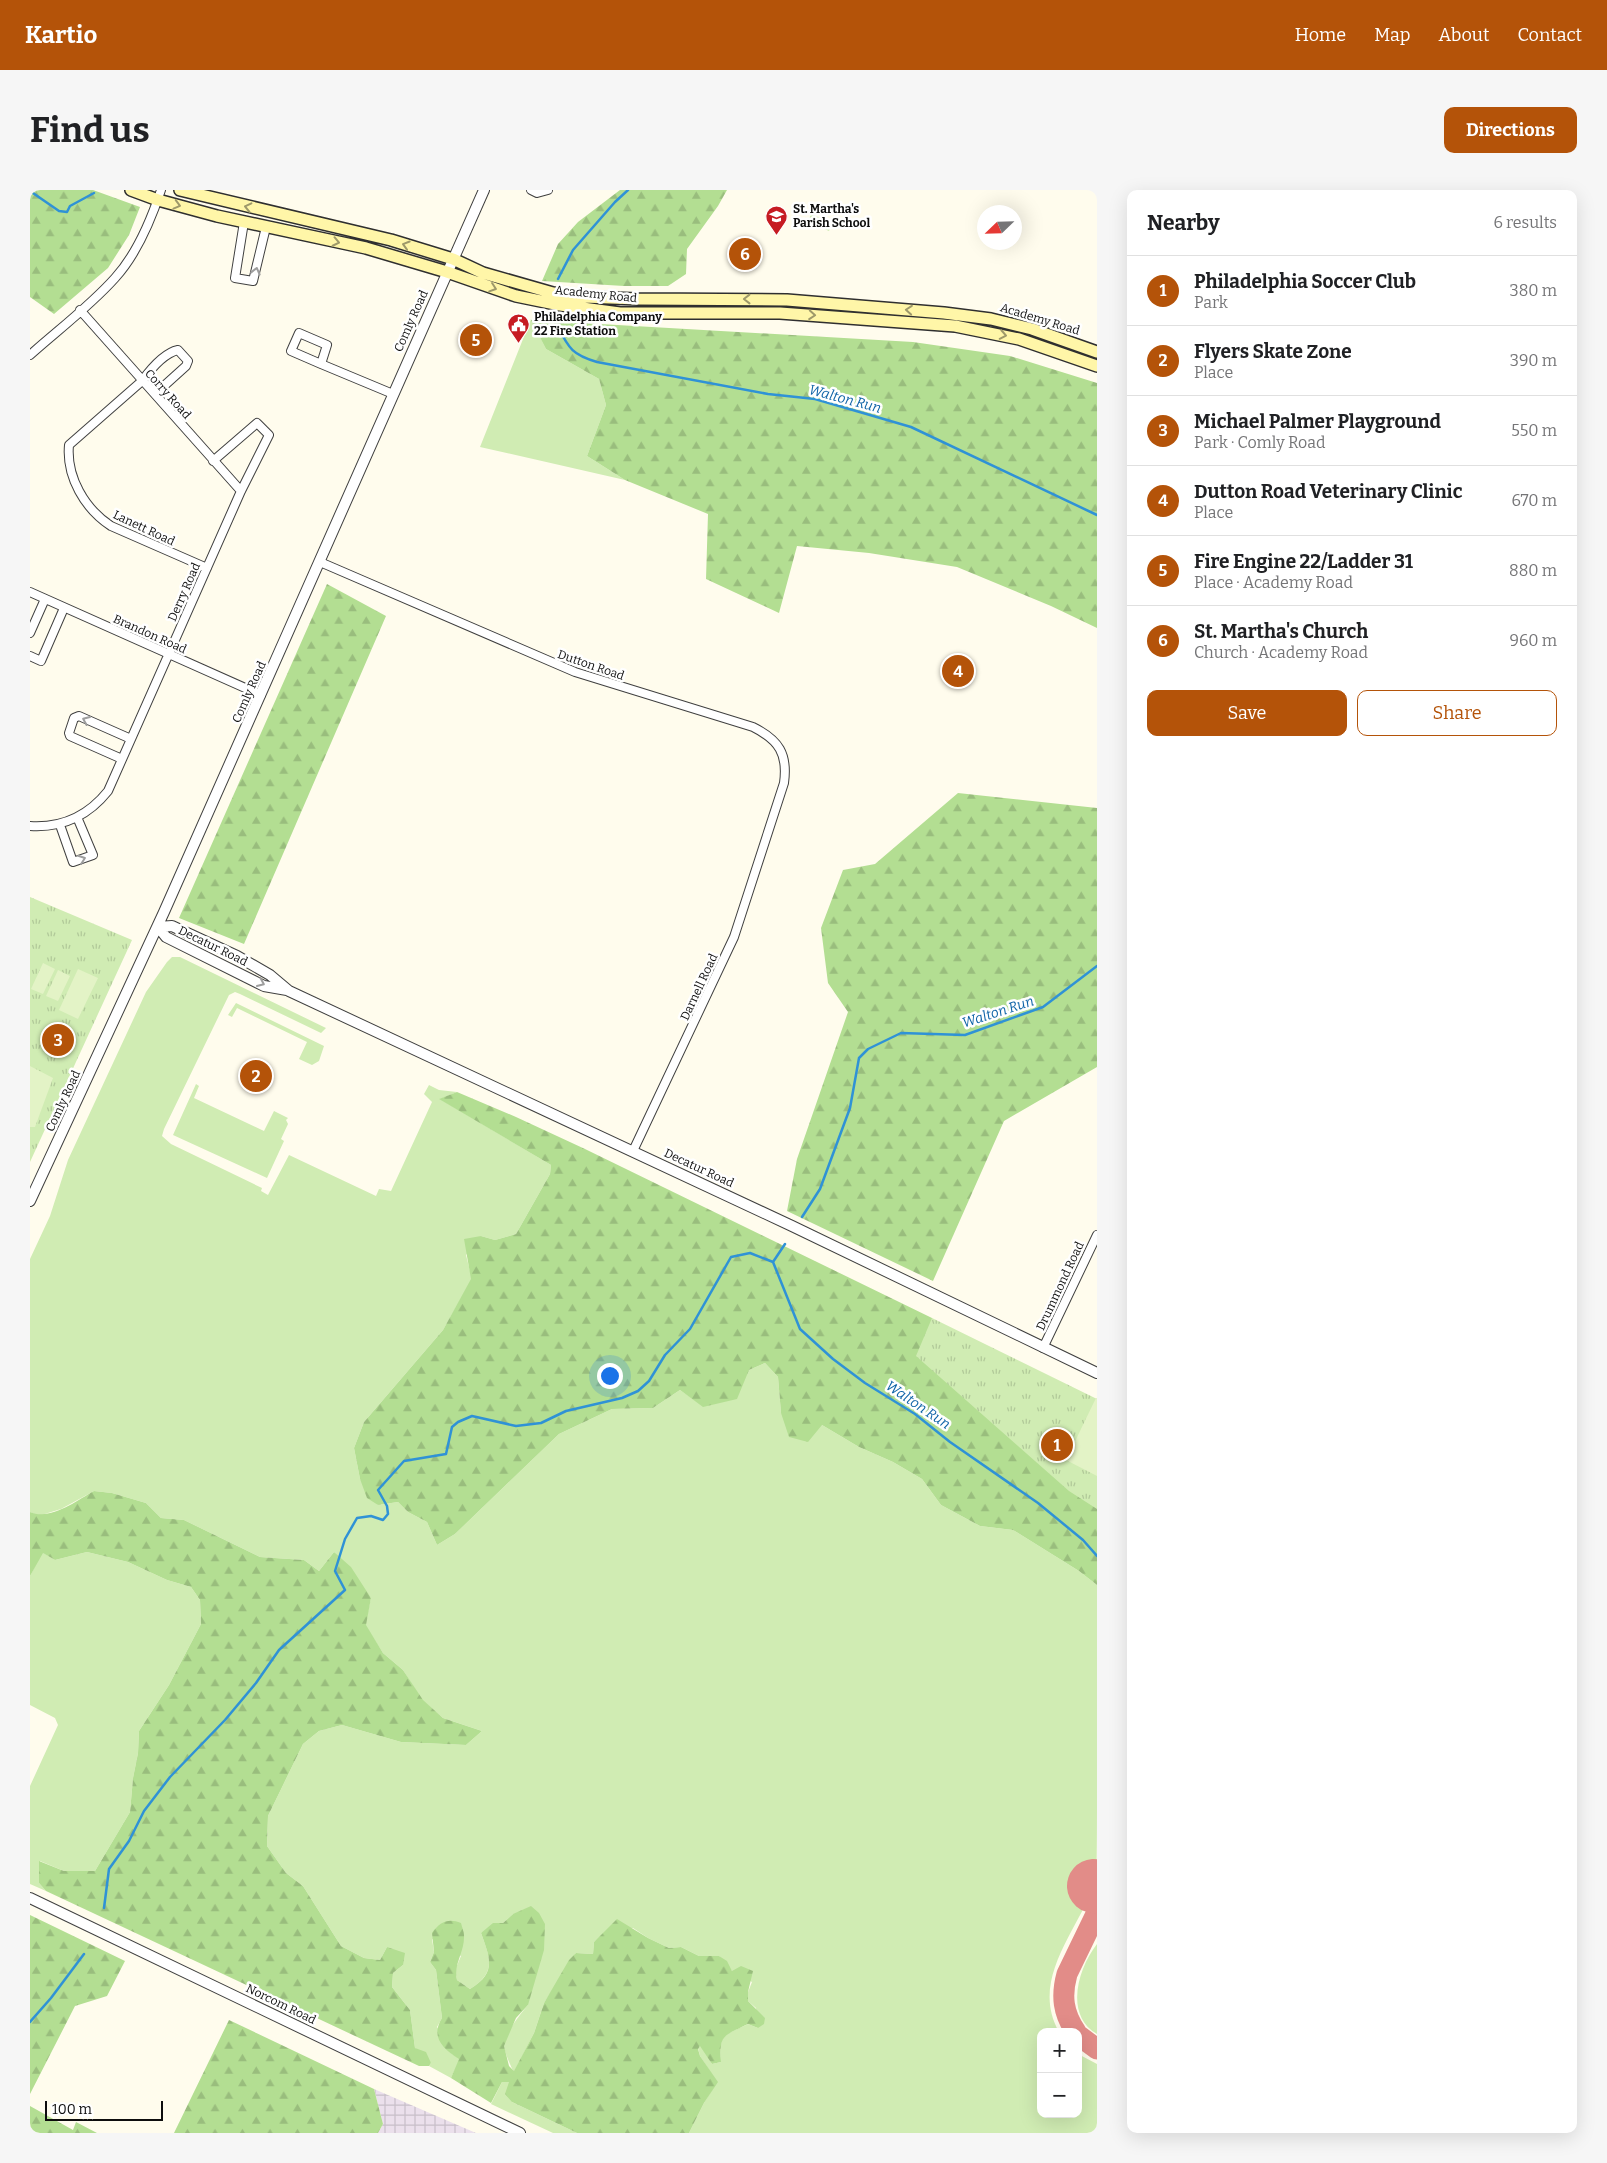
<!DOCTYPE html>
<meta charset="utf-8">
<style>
body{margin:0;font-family:Bitter,serif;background:#f6f6f6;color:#202124}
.controls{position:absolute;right:15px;bottom:15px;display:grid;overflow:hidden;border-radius:10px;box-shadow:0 5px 20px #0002}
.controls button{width:45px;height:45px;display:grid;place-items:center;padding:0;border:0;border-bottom:1px solid #e0e0e0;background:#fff;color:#202124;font:25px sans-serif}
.compass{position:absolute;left:947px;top:15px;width:45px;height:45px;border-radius:50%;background:#fff;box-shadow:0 5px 20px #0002;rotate:247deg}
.scale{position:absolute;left:15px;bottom:12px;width:118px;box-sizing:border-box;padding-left:5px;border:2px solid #0d0d0d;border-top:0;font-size:14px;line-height:18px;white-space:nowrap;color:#0d0d0d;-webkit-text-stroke:4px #fff;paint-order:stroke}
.you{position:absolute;left:579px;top:1185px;width:18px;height:18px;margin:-12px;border:4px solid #fff;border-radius:50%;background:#1a73e8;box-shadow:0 0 0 8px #1a73e833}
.badge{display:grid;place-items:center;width:32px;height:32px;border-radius:50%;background:#b45309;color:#fff;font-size:16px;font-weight:700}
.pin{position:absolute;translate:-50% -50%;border:2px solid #fff;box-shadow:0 1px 5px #0006}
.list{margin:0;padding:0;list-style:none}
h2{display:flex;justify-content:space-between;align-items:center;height:65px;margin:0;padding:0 20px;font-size:21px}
h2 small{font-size:16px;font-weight:400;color:#757577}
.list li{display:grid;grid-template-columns:32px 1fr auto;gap:15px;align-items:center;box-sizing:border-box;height:70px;padding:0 20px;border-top:1px solid #e0e0e0}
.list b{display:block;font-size:19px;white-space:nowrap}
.list p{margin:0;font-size:16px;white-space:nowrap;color:#757577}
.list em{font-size:16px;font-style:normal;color:#757577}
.actions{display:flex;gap:10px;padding:15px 20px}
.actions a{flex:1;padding:11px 0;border:1px solid #b45309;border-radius:10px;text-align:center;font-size:18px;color:#b45309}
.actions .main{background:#b45309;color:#fff}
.map{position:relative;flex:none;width:1067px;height:1943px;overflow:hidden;border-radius:10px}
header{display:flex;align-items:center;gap:30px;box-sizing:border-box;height:70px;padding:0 25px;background:#b45309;color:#fff}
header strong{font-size:24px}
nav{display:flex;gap:28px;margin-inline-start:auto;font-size:18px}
.intro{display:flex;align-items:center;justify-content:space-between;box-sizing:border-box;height:120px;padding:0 30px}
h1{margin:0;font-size:35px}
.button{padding:12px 22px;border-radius:10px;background:#b45309;color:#fff;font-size:18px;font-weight:700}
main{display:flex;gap:30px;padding:0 30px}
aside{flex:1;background:#fff;border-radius:10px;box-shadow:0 5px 20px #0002}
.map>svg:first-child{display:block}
</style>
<header>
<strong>Kartio</strong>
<nav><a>Home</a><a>Map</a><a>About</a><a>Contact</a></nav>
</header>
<div class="intro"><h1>Find us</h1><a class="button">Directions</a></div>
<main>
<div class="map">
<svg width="1067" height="1943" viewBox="0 0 1067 1943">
<defs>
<pattern id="industrial-grid" width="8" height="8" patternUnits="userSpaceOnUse" patternTransform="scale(1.25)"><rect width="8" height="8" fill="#ebe0ec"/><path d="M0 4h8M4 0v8" fill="none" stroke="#c8bfc9"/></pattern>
<pattern id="forest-firs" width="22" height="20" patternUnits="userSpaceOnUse" patternTransform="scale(1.25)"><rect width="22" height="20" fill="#b3de92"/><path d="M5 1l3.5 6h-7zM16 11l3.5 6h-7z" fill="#99bd7d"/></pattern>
<pattern id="park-tufts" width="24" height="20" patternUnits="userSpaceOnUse" patternTransform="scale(1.25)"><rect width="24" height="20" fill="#d0ecb3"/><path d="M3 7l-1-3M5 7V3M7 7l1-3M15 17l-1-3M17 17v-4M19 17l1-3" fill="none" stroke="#b1c999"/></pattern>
</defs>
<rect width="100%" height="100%" fill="#fffced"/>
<path fill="url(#industrial-grid)" d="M344 1899 446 1943H348L353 1934Z"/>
<path fill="#d0ecb3" d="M501 129 516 159 569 189 576 215 557 266 595 290 450 257Z
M142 767H150L296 838 291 843 210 804 205 802 199 805 134 939 132 946 141 954 232 998 231 1001 238 1005 259 965 346 1006 349 999 361 1001 402 912 394 904 399 895 409 900 427 902 410 909 521 975 520 984 486 1044 465 1050 451 1046 436 1065 442 1089 413 1140 334 1232 324 1258 330 1289 348 1315 368 1312 378 1322 397 1332 407 1355 425 1344 529 1244 582 1219 623 1218 650 1200 673 1216 719 1180 735 1173 748 1187 751 1223 792 1235 829 1257 863 1272 892 1289 911 1315 950 1336 983 1340 1049 1381 1067 1395C1067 1470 1067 1544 1067 1619 1067 1634 1067 1679 1066 1691 1049 1739 999 1789 1029 1842H1011V1924H1048V1864L1067 1874V1943H659L674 1913 687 1892 670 1866 668 1858 671 1855 682 1874 691 1872C690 1843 691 1847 718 1834L728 1838 726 1818 718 1811V1802L722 1792 702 1781 689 1766H669L651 1757 639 1758 618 1748 603 1738 575 1743 564 1752 563 1764 546 1763 514 1813 504 1843 484 1882C481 1878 474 1860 474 1856 473 1846 491 1823 498 1815L483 1724 473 1733 451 1743C460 1768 467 1782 440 1799L427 1790 425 1780 431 1766 402 1749 404 1762 400 1772 406 1780 412 1828 407 1837 422 1864 430 1869 421 1888 399 1876 401 1873 385 1858 380 1820 362 1797 363 1783 373 1775 357 1757 350 1770 334 1768 311 1756 273 1696 256 1683 237 1656 238 1626 273 1554 289 1541 312 1535 371 1552 436 1555 452 1541 413 1528 392 1510 373 1480 353 1463 335 1435 341 1408 304 1362 289 1381 274 1370 230 1367 154 1330 131 1328 116 1313 82 1303 64 1301 31 1319 8 1326 0 1322V1069L20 1026 38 970 116 802 137 772Z
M206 813 294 856 289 871 282 875 269 869 277 852 207 818 202 827 198 825Z
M166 894 169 896 164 908 234 941 244 921 258 928 256 930 258 934 251 949 254 951 237 988 143 945Z
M12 1362 25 1370 57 1362 98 1372 137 1390 161 1397 170 1410 171 1434 139 1495 109 1541 108 1563 103 1588 100 1622 65 1681H34L10 1671 9 1693 16 1701 0 1694V1596L28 1535 25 1528 0 1515V1386Z
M1067 1754V1844C1034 1825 1048 1778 1067 1754Z
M472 1892H480L482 1912 547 1943H523L461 1914Z"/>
<path fill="url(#forest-firs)" d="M0 0H63L110 17 99 45 78 78 24 124 0 107Z
M590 0H697L688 16 657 59 656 84 638 96H594L512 91 528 54 548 32Z
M501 130 883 152 980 166 1067 193V438L1021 416 927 377 839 363 767 356 749 423 676 389 678 324 595 290 557 266 576 215 569 189 516 159Z
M297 394 356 426 214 754 149 728Z
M928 603 1067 618V877L974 931 903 1091 757 1021 767 969 818 822 798 793 791 738 813 680 845 674Z
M427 902 486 927 555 959 902 1128 906 1138 1067 1302V1395L1049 1381 983 1340 950 1336 911 1315 892 1289 863 1272 829 1257 792 1235 778 1252 759 1247 751 1223 748 1187 735 1173 719 1180 707 1209 673 1217 650 1200 623 1218 582 1219 529 1244 425 1344 407 1355 397 1332 378 1322 368 1312 348 1315 337 1308 330 1289 324 1258 334 1232 413 1140 441 1089 434 1049 451 1046 465 1050 486 1044 520 984 521 975 409 909Z
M64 1301 82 1303 116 1313 131 1328 154 1330 230 1367 274 1370 289 1381 304 1362 321 1377 341 1408 336 1435 353 1463 373 1480 393 1510 413 1528 452 1541 436 1555 371 1552 312 1535 289 1541 273 1554 238 1626 237 1656 256 1683 273 1696 311 1756 334 1768 350 1770 357 1757 375 1763 373 1775 363 1783 362 1797 380 1820 385 1858 396 1862 401 1873 399 1876H389L16 1701 9 1693V1671L34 1681H65L100 1622 103 1588 108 1563 109 1541 139 1495 171 1434 170 1410 161 1397 137 1390 98 1372 57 1362 25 1370 13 1363 0 1386V1322C20 1331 46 1311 64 1301Z
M501 1716 509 1723 515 1734 514 1760 498 1815 486 1828 474 1856 479 1876 484 1881 504 1843 514 1813 539 1770 546 1763 563 1764 564 1752 587 1729 618 1748 639 1758 651 1757 669 1766H689L697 1771 702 1781 711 1776 723 1781 718 1802V1811L735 1828 734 1834 728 1838 718 1834C694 1846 689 1844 691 1872L682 1874 670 1856 668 1859 670 1866 688 1892 674 1913 659 1943H547L482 1912 475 1904 479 1892H472L461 1913 421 1888 429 1869C413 1859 400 1847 412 1828L406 1780 400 1772 404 1762 402 1743C410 1732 418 1728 431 1733 432 1737 434 1742 434 1745 435 1762 423 1774 427 1790L440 1799C467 1783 460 1768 451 1743L463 1733H473L483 1724Z
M0 1725 95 1771 77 1806 45 1816 0 1904Z
M199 1830 344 1899 353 1934 348 1943H144Z
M0 1916 43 1940 46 1932 67 1943H0Z"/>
<path fill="url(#park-tufts)" d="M781 24 802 33 799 41 778 32Z
M0 707 102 750 0 972Z
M902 1128 1067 1209V1319L1039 1301 886 1166Z"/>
<path fill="#e3f3c6" d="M13 773 25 779 13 804 1 799Z
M48 779 68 788 48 829 29 820Z
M28 780 40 786 28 811 16 806Z
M0 876 23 888 5 937H0Z
M1066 1208H1067V1286L1036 1270Z"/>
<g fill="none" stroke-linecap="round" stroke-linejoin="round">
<path stroke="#2f92d6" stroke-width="2.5" d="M0 1 29 21 37 22 40 16 64 3
M528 89 543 60 585 12 598 0
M528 137C539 159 543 165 567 172L738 204 785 209 881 237 1067 325
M772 1027 790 999 820 918 829 868 838 859 871 843 935 845 1013 817 1067 776
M743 1072 770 1139 803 1169 835 1193 885 1224 920 1252 1008 1313 1053 1350 1067 1366
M743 1072 755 1054
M74 1718 79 1679 99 1651 114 1621 140 1587 195 1530 226 1493 249 1460 315 1400 305 1381 315 1349 327 1328 341 1326 353 1330 358 1324 357 1316 348 1300 374 1271 416 1264 422 1237 428 1232 442 1226 486 1236 511 1233 536 1221 592 1208 608 1201 619 1191 635 1165 660 1139 701 1067 720 1063 743 1072
M0 1832 21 1808 54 1764"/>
<path stroke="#e28c88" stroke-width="21" d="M1046 1842C1033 1823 1031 1806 1037 1784L1067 1722
M1048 1845 1067 1859"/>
<path stroke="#e28c88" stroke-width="54" d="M1064 1696 1067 1697"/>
<defs>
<path id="minor" d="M501 0 507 3 518 0
M214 32 205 88 223 91 236 37
M50 120 211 301
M269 143 297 155 291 174 261 161Z
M0 165C28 140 60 116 85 88 107 64 121 30 131 0
M291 174 363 204
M125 204 156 176 158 171 148 160C134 163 120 180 112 191L39 255C36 287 55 319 81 336L177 378
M290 372 545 482 723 537C749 550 758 564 754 593L704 747 603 961
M0 402 231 505
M0 443 15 409
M0 466 11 471 34 418
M92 569 40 546 39 543 44 528 49 526 101 549
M30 635 43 672 63 665 47 627
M0 636C32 638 58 626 78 601L211 301 239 245 227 233 183 271
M1013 1158 1067 1045"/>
<path id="tertiary" d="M128 737 142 736 207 766 240 785 259 801 762 1036 1067 1183
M128 737 136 747 234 796 257 800
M0 1011 134 722 454 0
M0 1708 490 1943"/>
<path id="secondary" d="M101 0 128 10 187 26 336 58 417 82 486 106 530 115 590 123H750L925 136 989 149 1067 176
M150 0 361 50 423 69 453 83 523 103 553 107 608 109 757 110 914 123 961 129 1002 139 1067 162"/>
</defs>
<use href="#minor" stroke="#404040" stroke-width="10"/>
<use href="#tertiary" stroke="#404040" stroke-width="12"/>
<use href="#secondary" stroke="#2f2f2f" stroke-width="14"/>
<use href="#minor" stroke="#fff" stroke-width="8"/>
<use href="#tertiary" stroke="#fff" stroke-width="10"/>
<use href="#secondary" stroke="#fff6a8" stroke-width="11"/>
</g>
<defs><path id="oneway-chevron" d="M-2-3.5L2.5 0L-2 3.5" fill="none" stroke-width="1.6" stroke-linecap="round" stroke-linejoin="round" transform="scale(1.25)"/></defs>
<g stroke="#9e996a">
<use href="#oneway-chevron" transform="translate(147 15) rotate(15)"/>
<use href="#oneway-chevron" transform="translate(218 17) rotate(-167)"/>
<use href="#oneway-chevron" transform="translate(306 52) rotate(12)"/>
<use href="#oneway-chevron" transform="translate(376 55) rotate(-163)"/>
<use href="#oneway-chevron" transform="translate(463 98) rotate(19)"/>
<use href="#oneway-chevron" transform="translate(717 109) rotate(-180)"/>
<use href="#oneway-chevron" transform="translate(879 120) rotate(-175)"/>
<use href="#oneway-chevron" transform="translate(782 125) rotate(4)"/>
<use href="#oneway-chevron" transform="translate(973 145) rotate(11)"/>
</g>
<g stroke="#9e9e9e">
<use href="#oneway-chevron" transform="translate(226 81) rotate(-76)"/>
<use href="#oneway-chevron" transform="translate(56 530) rotate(-157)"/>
<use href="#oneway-chevron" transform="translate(52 669) rotate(-20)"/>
<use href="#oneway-chevron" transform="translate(231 793) rotate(24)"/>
</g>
<defs>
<symbol id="school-pin" viewBox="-11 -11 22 30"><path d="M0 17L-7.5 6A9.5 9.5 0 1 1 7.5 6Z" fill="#c61b22" stroke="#fff"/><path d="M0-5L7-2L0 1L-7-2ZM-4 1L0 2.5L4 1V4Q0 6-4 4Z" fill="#fff"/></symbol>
<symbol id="civic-pin" viewBox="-11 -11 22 30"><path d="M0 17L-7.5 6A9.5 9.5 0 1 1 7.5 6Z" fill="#c61b22" stroke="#fff"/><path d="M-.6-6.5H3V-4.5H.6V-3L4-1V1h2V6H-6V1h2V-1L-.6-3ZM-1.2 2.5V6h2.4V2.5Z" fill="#fff"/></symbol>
</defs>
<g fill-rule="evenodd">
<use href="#school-pin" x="734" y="14" width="25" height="34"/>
<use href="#civic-pin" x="476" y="122" width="25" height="34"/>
</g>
<g text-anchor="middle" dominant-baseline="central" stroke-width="5" stroke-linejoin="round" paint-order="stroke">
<g font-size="12" font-weight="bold" fill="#0d0d0d" stroke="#fff" text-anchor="start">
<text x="763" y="19">St. Martha's<tspan x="763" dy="14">Parish School</tspan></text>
<text x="504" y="127">Philadelphia Company<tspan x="504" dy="14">22 Fire Station</tspan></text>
</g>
<g font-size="12" fill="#0d0d0d" stroke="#fff">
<text transform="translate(566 104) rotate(6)">Academy Road</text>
<text transform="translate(1010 129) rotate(17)">Academy Road</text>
<text transform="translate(381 131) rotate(-66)">Comly Road</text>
<text transform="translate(138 204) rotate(48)">Corry Road</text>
<text transform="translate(114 338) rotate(25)">Lanett Road</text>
<text transform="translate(154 402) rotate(-66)">Derry Road</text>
<text transform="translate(120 444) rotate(24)">Brandon Road</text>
<text transform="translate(561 475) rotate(19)">Dutton Road</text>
<text transform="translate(219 502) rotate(-66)">Comly Road</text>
<text transform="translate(183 756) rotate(26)">Decatur Road</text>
<text transform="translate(669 797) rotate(-65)">Darnell Road</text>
<text transform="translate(33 911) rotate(-65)">Comly Road</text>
<text transform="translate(669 978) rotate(25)">Decatur Road</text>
<text transform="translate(1030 1096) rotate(-65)">Drummond Road</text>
<text transform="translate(251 1814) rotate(26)">Norcom Road</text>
</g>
<g font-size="14" font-style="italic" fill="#0e63a7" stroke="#fff">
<text transform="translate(815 209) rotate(15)">Walton Run</text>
<text transform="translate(968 822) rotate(-18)">Walton Run</text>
<text transform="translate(888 1215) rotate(34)">Walton Run</text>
</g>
</g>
</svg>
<div class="controls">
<button>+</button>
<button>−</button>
</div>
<svg class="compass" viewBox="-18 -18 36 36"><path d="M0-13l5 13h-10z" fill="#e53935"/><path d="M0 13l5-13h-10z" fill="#757577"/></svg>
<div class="scale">100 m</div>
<div class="you"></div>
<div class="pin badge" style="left:1027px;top:1255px">1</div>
<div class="pin badge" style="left:226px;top:886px">2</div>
<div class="pin badge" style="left:28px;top:850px">3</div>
<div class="pin badge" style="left:928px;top:481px">4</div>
<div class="pin badge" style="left:446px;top:150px">5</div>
<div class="pin badge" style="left:715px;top:64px">6</div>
</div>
<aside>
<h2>Nearby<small>6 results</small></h2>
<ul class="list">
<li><span class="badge">1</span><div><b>Philadelphia Soccer Club</b><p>Park</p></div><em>380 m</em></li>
<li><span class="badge">2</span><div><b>Flyers Skate Zone</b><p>Place</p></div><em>390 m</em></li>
<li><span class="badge">3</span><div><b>Michael Palmer Playground</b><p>Park · Comly Road</p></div><em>550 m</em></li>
<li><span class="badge">4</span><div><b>Dutton Road Veterinary Clinic</b><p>Place</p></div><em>670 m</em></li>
<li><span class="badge">5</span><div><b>Fire Engine 22/Ladder 31</b><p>Place · Academy Road</p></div><em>880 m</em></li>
<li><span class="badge">6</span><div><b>St. Martha's Church</b><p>Church · Academy Road</p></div><em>960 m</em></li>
</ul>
<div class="actions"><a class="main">Save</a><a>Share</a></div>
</aside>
</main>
